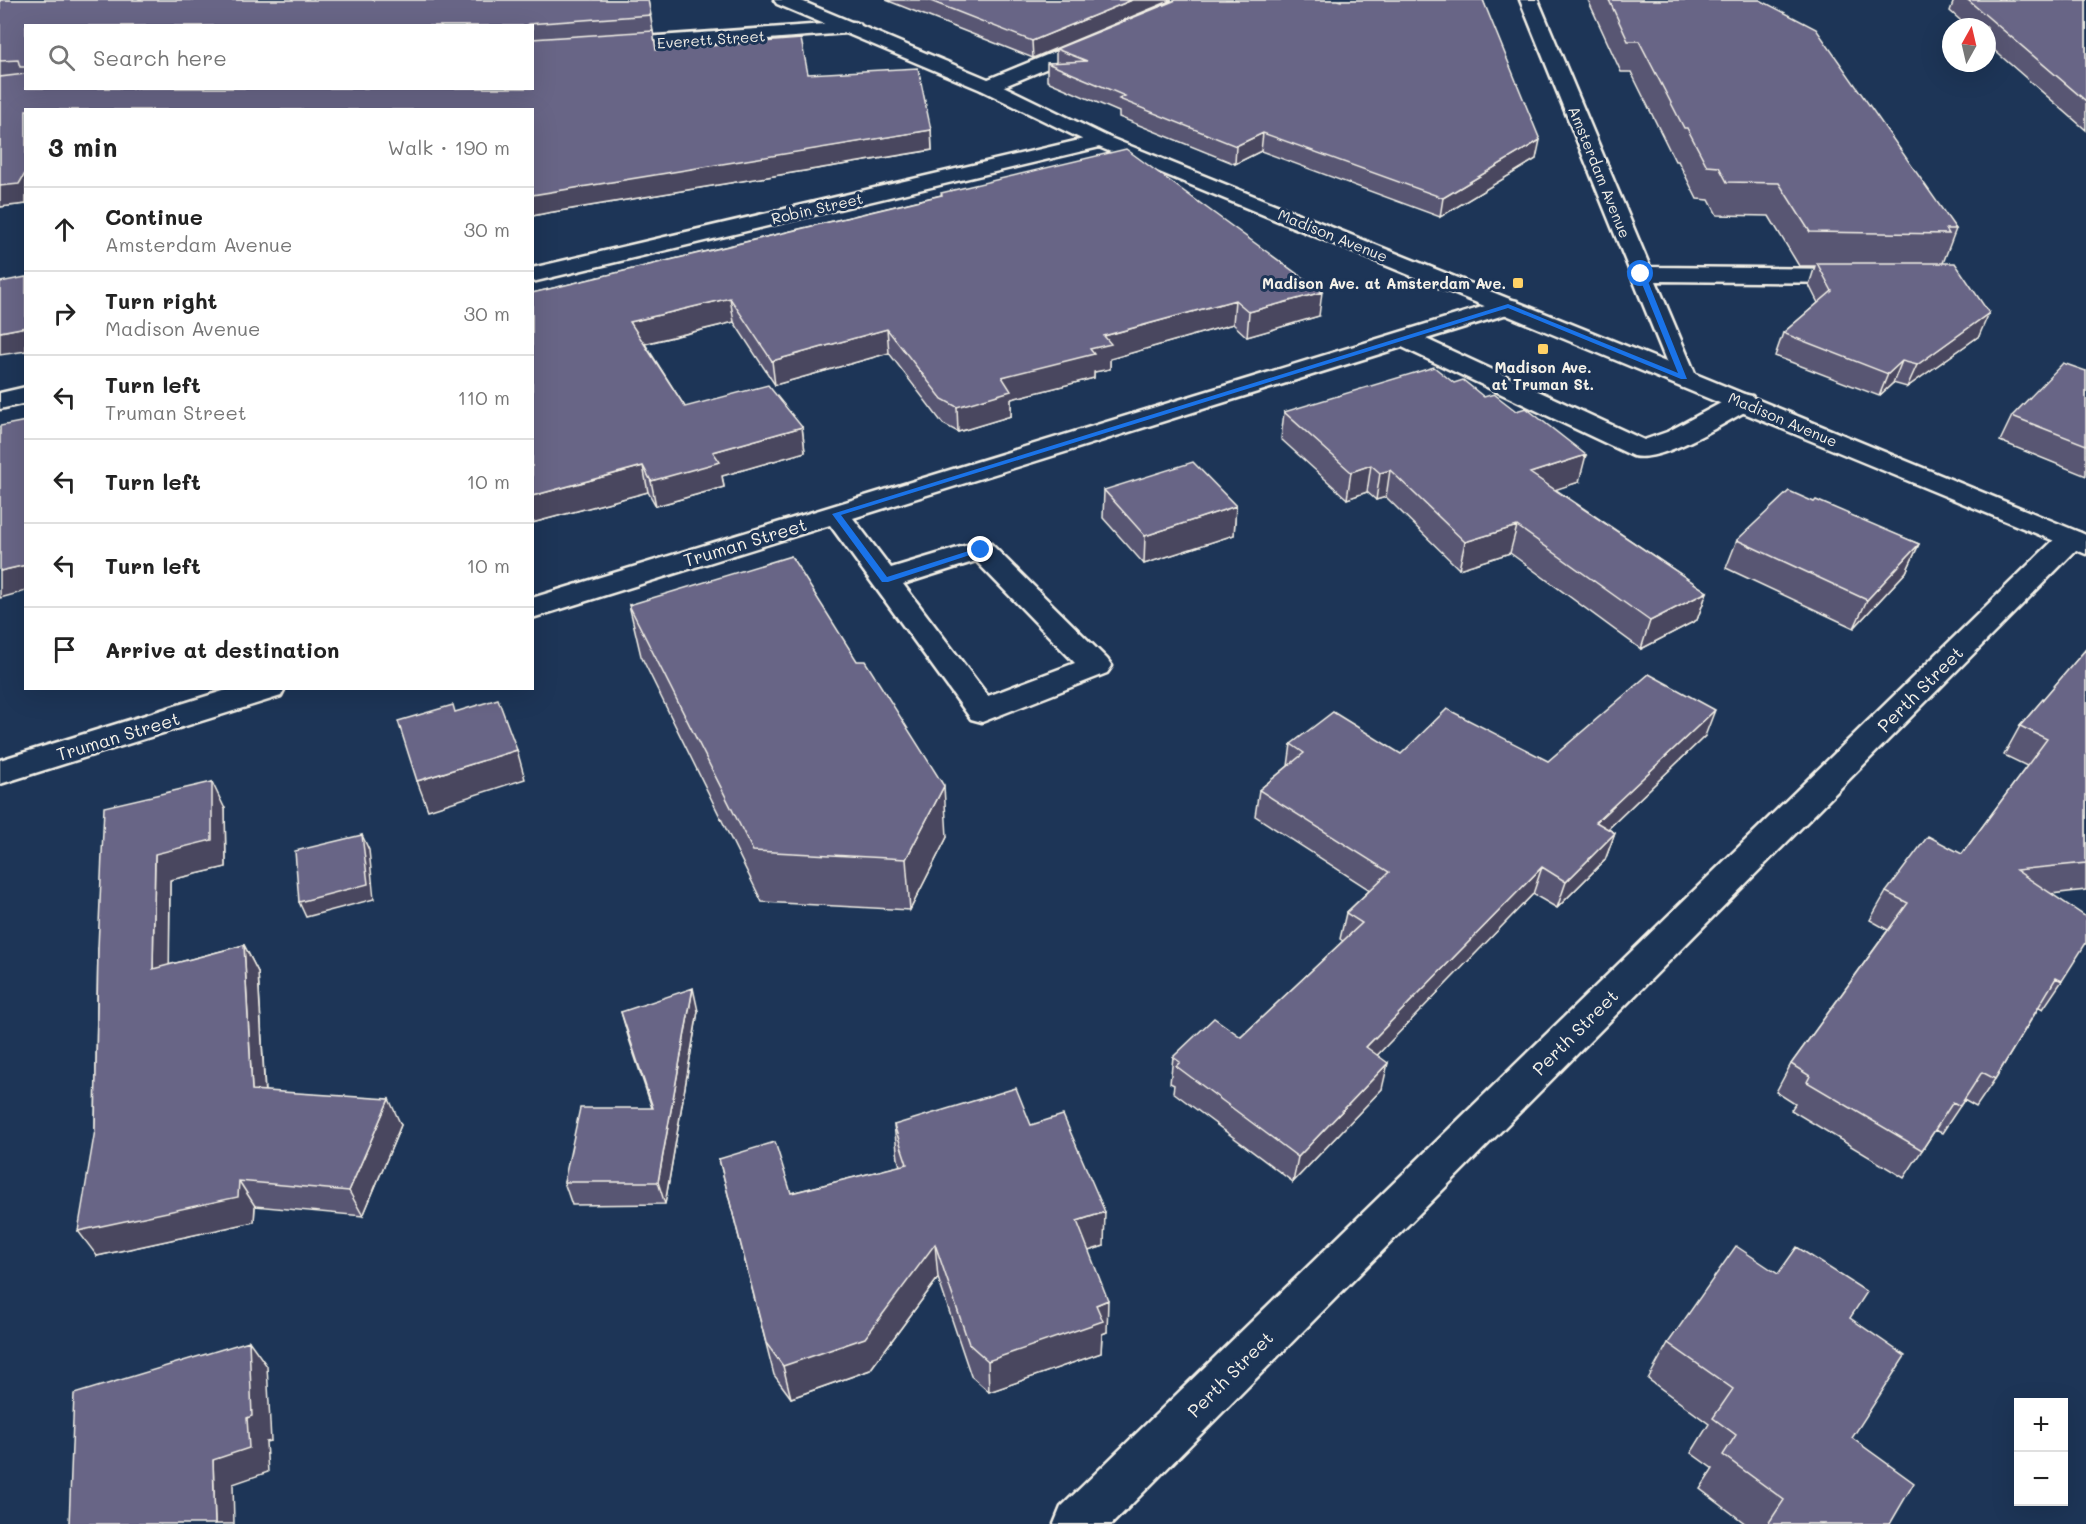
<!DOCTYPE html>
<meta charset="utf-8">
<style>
body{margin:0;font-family:Mali,sans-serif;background:#f2f2f2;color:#222}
.controls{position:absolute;right:18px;bottom:18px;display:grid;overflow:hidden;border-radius:0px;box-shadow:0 6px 24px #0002}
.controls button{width:54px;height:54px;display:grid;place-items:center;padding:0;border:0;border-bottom:2px solid #e0e0e0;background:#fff;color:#222;font:30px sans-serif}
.compass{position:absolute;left:1942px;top:18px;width:54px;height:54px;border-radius:50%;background:#fff;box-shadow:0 6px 24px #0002;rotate:8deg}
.stop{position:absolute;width:18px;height:18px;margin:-14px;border:4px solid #1a73e8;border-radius:50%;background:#fff}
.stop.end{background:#1a73e8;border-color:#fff;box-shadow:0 2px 6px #0008}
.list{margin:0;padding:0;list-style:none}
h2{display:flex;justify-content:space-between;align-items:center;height:78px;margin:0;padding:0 24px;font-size:26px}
h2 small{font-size:20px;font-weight:400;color:#767676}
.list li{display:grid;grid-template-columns:39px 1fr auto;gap:18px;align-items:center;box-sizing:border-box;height:84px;padding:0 24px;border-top:2px solid #e0e0e0}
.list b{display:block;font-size:22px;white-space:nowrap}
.list p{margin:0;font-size:20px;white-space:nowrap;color:#767676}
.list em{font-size:20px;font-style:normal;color:#767676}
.icon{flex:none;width:33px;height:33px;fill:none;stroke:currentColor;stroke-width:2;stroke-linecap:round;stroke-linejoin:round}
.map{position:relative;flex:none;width:2086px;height:1524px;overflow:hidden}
.search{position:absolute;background:#fff;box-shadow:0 6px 24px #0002;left:24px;top:24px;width:510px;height:66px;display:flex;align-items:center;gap:15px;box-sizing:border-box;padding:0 21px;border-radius:0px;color:#767676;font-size:22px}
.panel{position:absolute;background:#fff;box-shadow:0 6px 24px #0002;left:24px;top:108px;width:510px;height:582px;border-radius:0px}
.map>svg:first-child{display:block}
</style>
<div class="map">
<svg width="2086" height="1524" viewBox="0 0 2086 1524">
<rect width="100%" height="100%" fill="#1d3557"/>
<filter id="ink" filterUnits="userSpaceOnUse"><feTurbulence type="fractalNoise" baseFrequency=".0167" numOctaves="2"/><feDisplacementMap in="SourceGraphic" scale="12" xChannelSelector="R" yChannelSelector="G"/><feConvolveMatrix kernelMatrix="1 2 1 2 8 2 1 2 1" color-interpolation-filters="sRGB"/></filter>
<g filter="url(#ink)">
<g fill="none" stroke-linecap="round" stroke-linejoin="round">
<defs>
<path id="minor" d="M1520 0H1538L1650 267 1855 269 1863 271 1867 276 1863 281 1855 283 1656 281 1697 378 1693 383 1684 386 1675 383Z
M853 22 860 24 862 28 860 32 532 57V45Z
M1096 35 1103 37 1106 41 1103 45 995 90H981L978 86 981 82Z
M1101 135 1108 137 1111 141 1108 145 532 282V268Z
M1508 299 1517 301 1520 306 1517 311 1426 339 1644 440 1667 432 1734 396 1743 394 1752 396 1756 402 1752 408C1725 422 1663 463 1633 456L1402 347 853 518 891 568 981 541 991 544 1107 659 1112 666 1107 673 982 722 971 719 830 525 532 618V598ZM976 561 1075 663 988 696 903 584Z
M26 387V403L0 409V393Z
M2071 530 2081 533 2085 539 2081 545 1112 1524H1054L1061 1507 2061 533Z
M233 688H285L281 696 0 784V760Z"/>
<path id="major" d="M774 0H799L995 82 1108 137 1693 373 2086 535V554L1094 145 981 90 777 4Z"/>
</defs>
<use href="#minor" stroke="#f4f1e8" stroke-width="5"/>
<use href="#major" stroke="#f4f1e8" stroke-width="5"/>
<use href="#minor" fill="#1d3557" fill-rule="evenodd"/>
<use href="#major" fill="#1d3557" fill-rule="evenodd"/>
</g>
<path fill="#595773" stroke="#f4f1e8" stroke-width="1.5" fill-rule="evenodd" d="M0 0H648L656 50 808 74 931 130 932 150 547 213 532 216V110H26V204L0 207ZM26 26H532V88H26Z
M886 0H1172L1033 58Z
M1176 0H1483L1536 159 1440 217 1261 151 1235 164 1119 117V112L1047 81V63H1056V49Z
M1588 0H1760L1956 229 1943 263 1979 336 1907 387 1893 383 1879 396 1775 356 1783 333 1818 303 1809 285 1815 266H1799L1769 216 1717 215 1709 200 1697 199 1678 161H1675L1631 72H1621Z
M1954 0H2086V130L1987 44V27H1968L1950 11Z
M941 195 1319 316 1247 337 1233 324 1110 359V369L1094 372V378L1011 399V416L958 432 943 424 889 353 775 385 734 322 645 344 685 407 802 427 805 452 722 476 724 487 656 506 648 492 532 523V293Z
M2086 371V476L2000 441 2012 416Z
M1284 412 1579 482 1555 489 1707 592 1697 620 1641 649 1510 553 1459 569 1386 497 1376 500 1367 492 1347 499 1281 439Z
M1104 490 1236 506 1234 535 1144 564 1103 518Z
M1814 502 1919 544 1906 572 1854 628 1726 568 1737 540Z
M629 605 947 837 910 910 762 902 641 656Z
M2086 649V890L2051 894 2062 981 2043 1009 2039 1007 1995 1079 1976 1107 1964 1100 1942 1133 1935 1130 1904 1178 1791 1110 1795 1104 1776 1092 1791 1064 1888 930 1870 920 1886 892 1962 854 2027 766 2004 755 2020 726Z
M1705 736 1608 829 1615 833 1605 860 1557 908 1533 894 1377 1055 1382 1089 1293 1182 1173 1092 1174 1085 1170 1083 1173 1057 1241 1037 1343 941 1340 939 1346 913 1370 890 1255 816 1259 790 1288 766 1291 744 1401 754 1548 761Z
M225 809 226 867 170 880 169 965 244 945 258 972 265 1091 401 1125 363 1216 255 1206 254 1222 97 1256 95 1130 98 948Z
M698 1011 665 1204 572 1205 564 1182 652 1108 628 1036 621 1012Z
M894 1125H1031L1104 1246 1088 1251 1107 1332 1102 1334 1101 1353 989 1392 971 1376 938 1278 870 1370 791 1398 774 1375 719 1159 791 1193 900 1166 898 1159Z
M1778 1274 1850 1318 1852 1438 1890 1524H1746L1700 1489 1713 1469 1691 1453 1709 1424 1648 1379 1668 1343Z"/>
<path fill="#49475e" stroke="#f4f1e8" stroke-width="1.5" d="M1132 0H1172L1033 58 1032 41Z
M931 130 932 150 547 213 532 216V195L542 192Z
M1263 133 1261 151 1235 164 1236 146Z
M1540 140 1536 159 1440 217 1443 198Z
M26 172V204L0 207V186Z
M1322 292 1319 316 1247 337 1249 312Z
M730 298 734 322 635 346 630 322Z
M1235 300 1233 324 1110 359V369L1094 372V378L1011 399V416L958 432 957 407 1002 377 1090 349 1104 336Z
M1989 313 1979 336 1907 387 1917 365Z
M26 327V351L0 355V332Z
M887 329 889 353 775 385 772 361Z
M1902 361 1893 383 1879 396 1888 374Z
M802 427 805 452 722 476 724 487 656 506 651 481 713 452Z
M1586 455 1579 482 1524 500 1530 473Z
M1371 465 1367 492 1347 499 1351 472Z
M643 466 648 492 532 523V496Z
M1390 470 1386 497 1376 500 1380 473Z
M1236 506 1234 535 1144 564 1145 536Z
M1517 526 1510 553 1459 569 1465 542Z
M1919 544 1906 572 1854 628 1867 600Z
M26 565V591L0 598V571Z
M1707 592 1697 620 1641 649 1650 621Z
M1715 710 1705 736 1587 849 1596 822Z
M517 750 525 779 428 810 417 781Z
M212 782 225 809 226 867 170 880 169 995 153 969 155 854Z
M944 786 947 837 910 910 906 859Z
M1615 833 1605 860 1557 908 1566 882Z
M362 835 369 850 374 899 306 917 299 902Z
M1542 867 1533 894 1360 1073 1366 1047Z
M244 945 258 972 266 1115 252 1090Z
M693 988 698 1011 665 1204 658 1182Z
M1388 1063 1382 1089 1293 1182 1298 1157Z
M389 1099 401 1125 363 1216 349 1191Z
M239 1181 255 1206 254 1222 97 1256 78 1231Z
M1105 1212 1104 1246 1076 1255 1077 1221Z
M935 1244 938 1278 870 1370 791 1398 783 1366Z
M1108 1300 1107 1332 1102 1334 1101 1353 989 1392 988 1361 1096 1305Z
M249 1341 267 1366 271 1441 266 1442 268 1472 233 1484 234 1524H215L213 1460 247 1418Z"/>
<path fill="#686586" stroke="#f4f1e8" stroke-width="1.5" d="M0 0H648L651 15 528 24 527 26H26V67H20L18 60 0 61Z
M928 0H1132L1032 41Z
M1176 0H1337L1341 1V0H1483L1540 140 1443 198 1263 133 1236 146 1119 99 1125 96 1047 63 1087 61 1056 49Z
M1609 0H1760L1816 29 1956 229H1946L1949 234 1810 232 1779 183 1727 182 1719 167 1707 166 1687 128H1684L1639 41H1628Z
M1968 0H2086V101Z
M653 31 656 50 801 39 808 74 918 68 931 130 532 195V110H26V172L19 184 0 186V77L25 74 26 73V88H532V39Z
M1126 149 1322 292 1249 312 1235 300 1104 336 1111 344 1090 349 1094 354 1002 377 1011 391 957 407 942 399 887 329 772 361 730 298 630 322 685 407 768 385 802 427 713 452 720 462 651 481 643 466 532 496V293L942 195 941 193Z
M1817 263H1955L1989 313 1917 365 1902 361 1888 374 1783 333 1832 291Z
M26 277V327L0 332V282Z
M2063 363 2086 371V445L2012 416Z
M1434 367 1454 383 1463 380 1484 397 1494 394 1516 411 1526 408 1586 455 1530 473 1707 592 1650 621 1517 526 1465 542 1390 470 1380 473 1371 465 1351 472 1284 412Z
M26 421V565L0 571V426Z
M1193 462 1236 506 1145 536 1104 490Z
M1789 491 1814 502 1816 500 1919 544 1867 600 1737 540Z
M791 556 857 661H865L944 786 906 859 753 851 629 605Z
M2086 649V863L2016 870 2086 917V943L2062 981 2056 978 1995 1079 1982 1072 1960 1106 1953 1102 1922 1150 1807 1082 1810 1076 1791 1064 1908 903 1886 892 1928 836 1962 854 2047 739 2020 726Z
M1649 674 1715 710 1596 822 1615 833 1566 882 1542 867 1366 1047 1388 1063 1298 1157 1176 1066 1180 1062 1173 1057 1214 1018 1241 1037 1362 923 1346 913 1389 872 1259 790 1304 753 1291 744 1333 712 1401 754 1447 709 1548 761Z
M498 699 517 750 417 781 398 721 453 705 455 712Z
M212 782V840L155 854 153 969 244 945 252 1090 389 1099 349 1191 239 1181 238 1197 78 1231 95 1130 98 948 104 807Z
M362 835 368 884 299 902 295 851Z
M693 988 658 1182H564L580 1108H653L621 1012Z
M1016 1088 1031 1125 1063 1115 1105 1212 1077 1221 1108 1300 1096 1305 1103 1321 988 1361 969 1344 935 1244 865 1338 783 1366 766 1343 719 1159 775 1142 791 1193 907 1164 894 1125Z
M1736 1246 1778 1274 1797 1247 1867 1292 1850 1318 1905 1356 1852 1438 1914 1483 1890 1524H1768L1784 1500 1723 1455 1736 1435 1713 1418 1733 1389 1668 1343Z
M249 1341 252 1416 247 1418 249 1448 213 1460 215 1524H69L74 1394Z"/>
</g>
<path fill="#1a73e8" d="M1641 272 1645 274 1687 379H1681L1508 308 841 515 887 577 978 548 985 550 888 582H882L832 514 1508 304 1678 373 1638 274Z"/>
<g fill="#ffd166" stroke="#1d3557" stroke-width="2">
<rect x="1512" y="277" width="12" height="12" rx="3"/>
<rect x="1537" y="343" width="12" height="12" rx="3"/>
</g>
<g text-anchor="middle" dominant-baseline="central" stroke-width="6" stroke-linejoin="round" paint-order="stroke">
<g font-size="15" fill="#f4f1e8" stroke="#1d3557">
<text transform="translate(711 39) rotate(-4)">Everett Street</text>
<text transform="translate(1600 172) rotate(68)">Amsterdam Avenue</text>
<text transform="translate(817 208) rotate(-13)">Robin Street</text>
<text transform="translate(1333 235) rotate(22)">Madison Avenue</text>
<text transform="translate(1783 419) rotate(23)">Madison Avenue</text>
</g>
<g font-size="15" font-weight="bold" fill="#f4f1e8" stroke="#1d3557" text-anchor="end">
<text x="1506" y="283">Madison Ave. at Amsterdam Ave.</text>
<text x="1543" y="367" text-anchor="middle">Madison Ave.<tspan x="1543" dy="17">at Truman St.</tspan></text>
</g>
<g font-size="18" fill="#f4f1e8" stroke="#1d3557">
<text transform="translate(745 542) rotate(-17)">Truman Street</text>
<text transform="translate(1920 689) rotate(-45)">Perth Street</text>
<text transform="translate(118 736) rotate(-17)">Truman Street</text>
<text transform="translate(1575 1032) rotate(-45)">Perth Street</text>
<text transform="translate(1230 1374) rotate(-45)">Perth Street</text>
</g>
</g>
</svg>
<div class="controls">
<button>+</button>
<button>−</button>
</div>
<svg class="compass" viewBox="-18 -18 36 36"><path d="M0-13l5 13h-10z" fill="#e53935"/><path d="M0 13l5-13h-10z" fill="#767676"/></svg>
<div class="stop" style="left:1641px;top:274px"></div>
<div class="stop end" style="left:981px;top:550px"></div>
<div class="search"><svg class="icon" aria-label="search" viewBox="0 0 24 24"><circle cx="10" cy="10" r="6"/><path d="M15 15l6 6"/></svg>Search here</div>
<section class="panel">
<h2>3 min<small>Walk · 190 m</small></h2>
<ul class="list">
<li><svg class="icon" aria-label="ahead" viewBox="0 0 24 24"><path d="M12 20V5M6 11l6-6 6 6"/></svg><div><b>Continue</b><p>Amsterdam Avenue</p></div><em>30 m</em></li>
<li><svg class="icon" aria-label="right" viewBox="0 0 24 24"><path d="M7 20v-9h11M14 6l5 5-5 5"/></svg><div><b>Turn right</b><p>Madison Avenue</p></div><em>30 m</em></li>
<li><svg class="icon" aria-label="left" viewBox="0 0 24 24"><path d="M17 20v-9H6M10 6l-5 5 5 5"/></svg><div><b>Turn left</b><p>Truman Street</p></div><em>110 m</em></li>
<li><svg class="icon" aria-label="left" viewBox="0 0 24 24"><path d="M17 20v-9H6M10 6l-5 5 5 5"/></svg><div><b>Turn left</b></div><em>10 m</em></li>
<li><svg class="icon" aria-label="left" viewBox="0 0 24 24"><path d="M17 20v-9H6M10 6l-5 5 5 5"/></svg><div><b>Turn left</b></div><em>10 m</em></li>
<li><svg class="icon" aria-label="arrive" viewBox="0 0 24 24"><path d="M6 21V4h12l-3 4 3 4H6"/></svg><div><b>Arrive at destination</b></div></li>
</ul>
</section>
</div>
